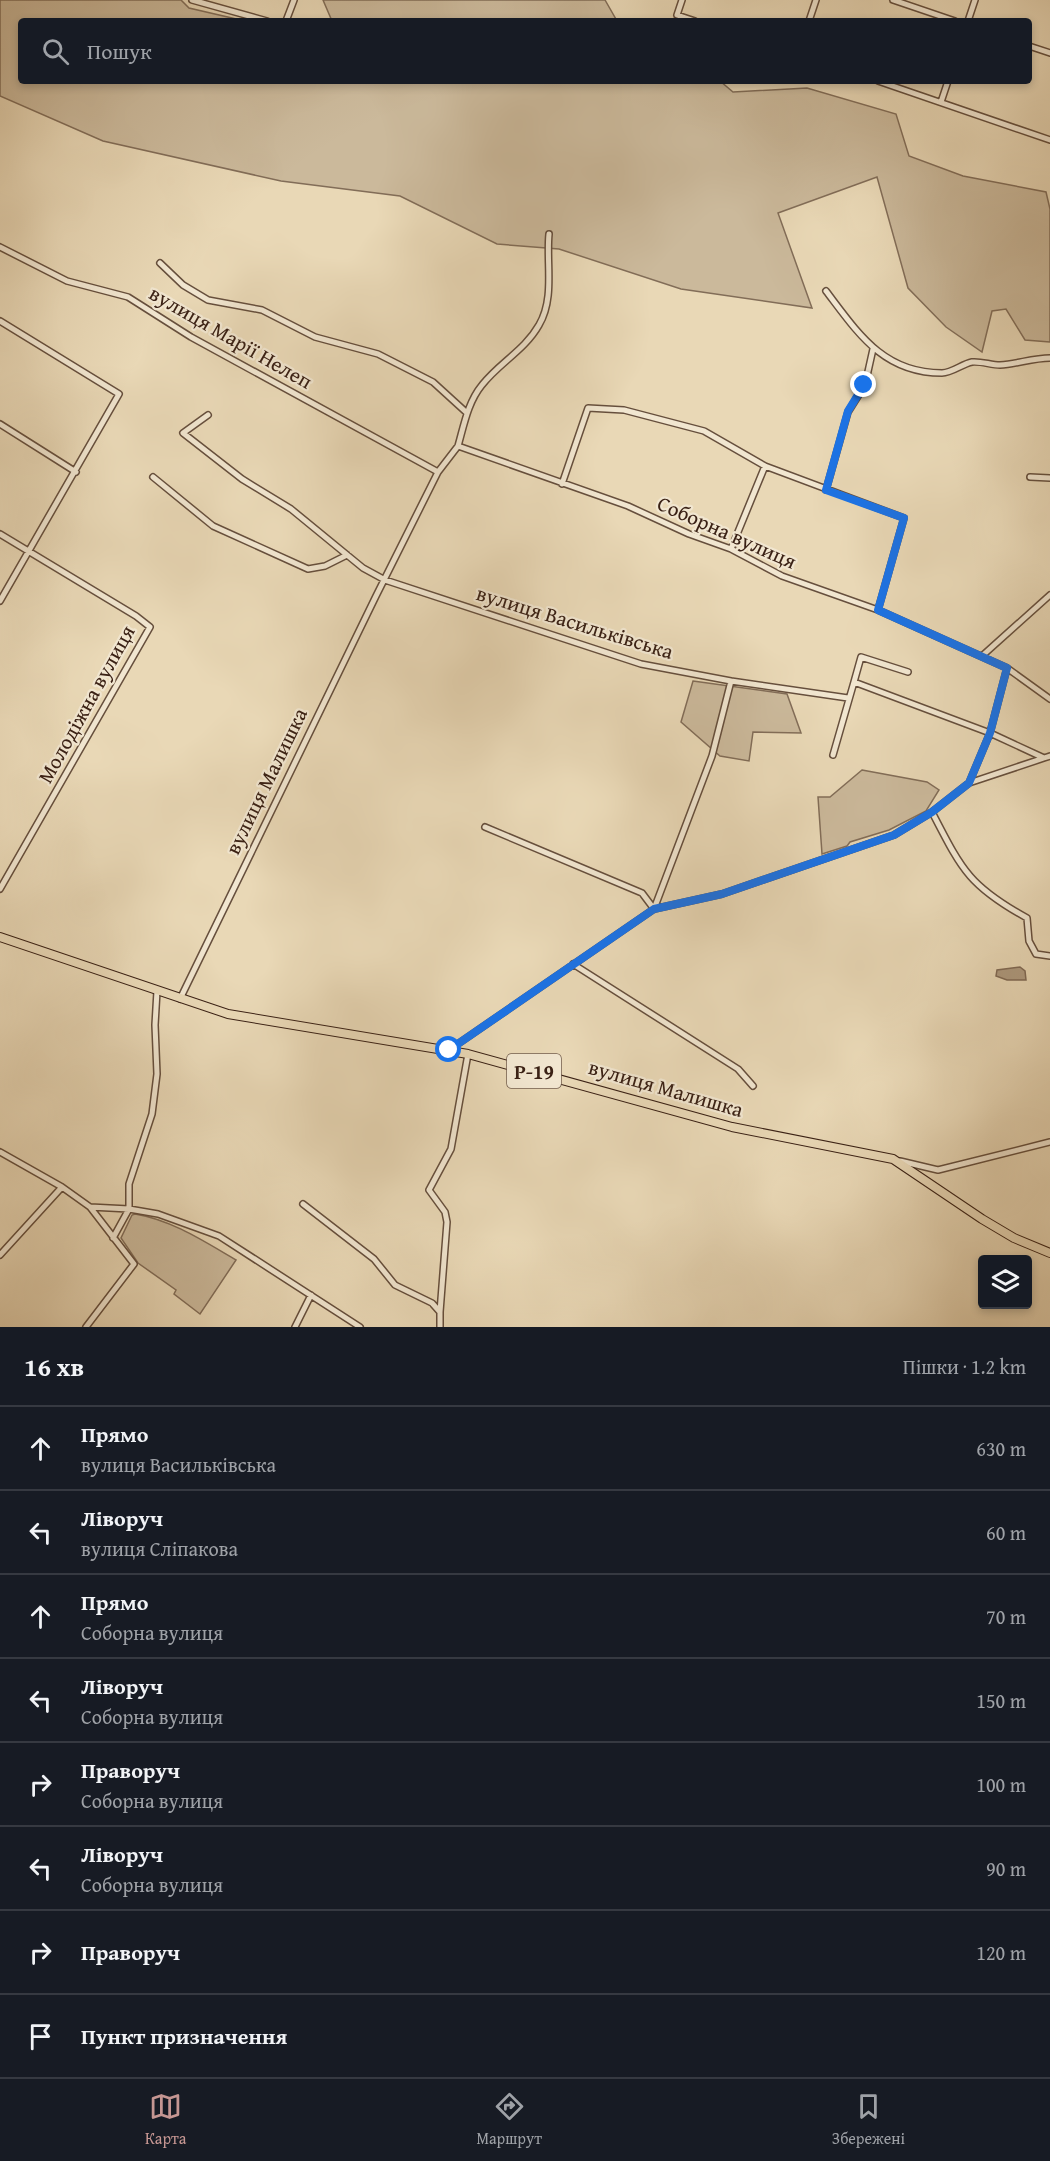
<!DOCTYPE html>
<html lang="uk">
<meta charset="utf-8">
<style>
body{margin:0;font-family:"Gentium Book Plus",serif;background:#20242c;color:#f1f3f6}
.controls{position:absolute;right:18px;bottom:18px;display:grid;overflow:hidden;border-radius:6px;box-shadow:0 3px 9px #0003}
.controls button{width:54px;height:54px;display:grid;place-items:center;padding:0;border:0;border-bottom:2px solid #363941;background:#171b24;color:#f1f3f6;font:30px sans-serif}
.stop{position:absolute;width:18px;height:18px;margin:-14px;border:4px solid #1a73e8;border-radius:50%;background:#fff}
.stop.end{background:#1a73e8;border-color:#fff;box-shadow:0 2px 6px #0008}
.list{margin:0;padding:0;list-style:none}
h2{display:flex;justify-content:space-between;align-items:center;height:78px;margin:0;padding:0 24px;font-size:26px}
h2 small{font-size:20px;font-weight:400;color:#9ea1a6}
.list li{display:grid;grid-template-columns:39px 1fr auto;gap:18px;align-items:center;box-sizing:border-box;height:84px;padding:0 24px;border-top:2px solid #363941}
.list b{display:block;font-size:22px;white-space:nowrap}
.list p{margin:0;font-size:20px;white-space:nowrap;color:#9ea1a6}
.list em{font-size:20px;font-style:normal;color:#9ea1a6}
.icon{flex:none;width:33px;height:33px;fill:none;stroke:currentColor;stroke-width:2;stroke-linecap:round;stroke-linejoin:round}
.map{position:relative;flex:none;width:1050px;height:1327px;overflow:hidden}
.search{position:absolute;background:#171b24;box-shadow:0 3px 9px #0003;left:18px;right:18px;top:18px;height:66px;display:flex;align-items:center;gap:15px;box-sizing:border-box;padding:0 21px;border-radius:6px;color:#9ea1a6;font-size:22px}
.sheet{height:750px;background:#171b24}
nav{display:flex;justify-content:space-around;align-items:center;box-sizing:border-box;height:84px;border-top:2px solid #363941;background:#171b24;font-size:16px;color:#9ea1a6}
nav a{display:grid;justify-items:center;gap:3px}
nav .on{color:#c59692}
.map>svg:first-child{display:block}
</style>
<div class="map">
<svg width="1050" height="1327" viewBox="0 0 1050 1327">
<rect width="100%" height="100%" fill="#e9d8b6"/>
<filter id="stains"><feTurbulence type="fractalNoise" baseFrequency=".00333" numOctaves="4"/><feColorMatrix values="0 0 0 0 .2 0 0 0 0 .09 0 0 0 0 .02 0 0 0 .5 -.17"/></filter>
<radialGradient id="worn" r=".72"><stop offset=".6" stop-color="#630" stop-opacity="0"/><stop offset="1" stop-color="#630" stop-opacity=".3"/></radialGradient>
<path fill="#cbb99b" stroke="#826d58" stroke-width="1.5" d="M0 0H181L189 8 245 21H21V81H720L733 92 807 88 896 114 909 156 963 176 1046 192 1050 209V342L1025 340 1006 309 992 311 982 352 946 327 908 288 877 177 778 213 812 308 681 289 559 249 497 244 400 196 281 181 103 141 0 96Z
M323 0H605L617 21H332Z
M693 681 787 694 801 733 753 732 749 761 720 756 681 722Z
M862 770 927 782 939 790 926 811 889 830 850 842 847 846 822 854 818 797H830Z
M135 1214C172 1220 205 1242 236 1260L200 1314 174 1294 176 1290 138 1263 121 1238 132 1215Z"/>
<path fill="#ae9a7f" stroke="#806a55" stroke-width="1.5" d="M1020 967 1025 971 1026 980H1007L996 976 997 970Z"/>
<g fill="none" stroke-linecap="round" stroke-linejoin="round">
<defs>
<path id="street" d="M192 0 267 21
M682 0 677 15 695 21
M893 0 955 21
M286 21 294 0
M809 21 816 0
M968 21 975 0
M1029 46 1050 53
M878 81 1050 140
M941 102 948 81
M0 247 67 281 128 297 191 337 438 472
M160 263 183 285 208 300 262 310 315 337 378 354 433 382 467 413
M826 291C858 333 883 373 942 373 952 373 962 364 972 362 981 361 991 365 1000 365 1017 364 1033 358 1050 358
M0 321 119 394 0 601
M208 415 183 433 242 479 291 509 363 568 385 580 641 664 731 681 712 756 654 909
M0 424 76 472
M458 446C464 425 468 402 482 385 499 363 525 350 539 325 555 298 546 263 549 234
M153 477 213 526 308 569 325 566 347 555
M1030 477 1050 478
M562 484 588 408 624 410 704 431 765 466 904 518 878 610
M826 490 848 412 865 385 873 349
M0 534 136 616 150 627 0 889
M731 549 765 466
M982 656 1050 595
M1007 668 1050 699
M731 681 848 698
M854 682 861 657 908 672
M833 755 854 682 990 733 969 783
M932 812C962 870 969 886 1027 918L1029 941 1036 954 1050 956
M485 827 642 893 654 909
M573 964 738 1069 753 1086
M180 999 376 596 438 472 458 446 628 506 689 534 731 549 782 576 878 610 1007 668 990 733 1044 758 1050 756
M449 1050 654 909 722 894 894 835 932 812 969 783 1044 758
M0 1152 62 1187 90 1207 129 1209 158 1214 219 1236 360 1327
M900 1161 938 1170 1050 1142
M303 1204 374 1259 395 1285 432 1303 440 1312V1327
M113 1238 129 1209V1184L152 1114 157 1074 155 1025 157 991
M0 1255 62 1187
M440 1312 447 1222 445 1212 429 1190 451 1149 468 1054
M86 1327 134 1264 90 1207
M295 1327 311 1295"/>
<path id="primary" d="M0 937 228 1014 468 1054 732 1127 893 1159 982 1219 1014 1238 1050 1253"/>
</defs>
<use href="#street" stroke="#664f3d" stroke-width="8"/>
<use href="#primary" stroke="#3a2115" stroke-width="10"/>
<use href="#street" stroke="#f1e6d0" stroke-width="5"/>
<use href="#primary" stroke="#e9d8b6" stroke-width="8"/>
</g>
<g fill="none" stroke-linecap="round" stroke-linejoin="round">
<path stroke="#1a73e8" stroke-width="8" d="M449 1050 654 909 722 894 894 835 932 812 969 783 990 733 1007 668 878 610 904 518 826 490 848 411 864 385"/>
</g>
<g text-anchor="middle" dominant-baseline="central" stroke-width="4.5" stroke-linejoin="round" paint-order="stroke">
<rect fill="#f1e6d0" stroke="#715c4d" stroke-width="1.5" x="507" y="1054" width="54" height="34" rx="4.5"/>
<g font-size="20" font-weight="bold" fill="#3a2115">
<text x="534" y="1071">Р-19</text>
</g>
<g font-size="21" fill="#3a2115" stroke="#f1e6d0">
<text transform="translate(231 337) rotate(30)">вулиця Марії Нелеп</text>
<text transform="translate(727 532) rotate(24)">Соборна вулиця</text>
<text transform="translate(575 622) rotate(17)">вулиця Васильківська</text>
<text transform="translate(86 704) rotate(-61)">Молодіжна вулиця</text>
<text transform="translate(266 781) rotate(-64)">вулиця Малишка</text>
<text transform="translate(666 1088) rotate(16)">вулиця Малишка</text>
</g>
</g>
<rect width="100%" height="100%" filter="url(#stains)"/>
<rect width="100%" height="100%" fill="url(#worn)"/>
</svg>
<div class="controls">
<button><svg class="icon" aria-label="layers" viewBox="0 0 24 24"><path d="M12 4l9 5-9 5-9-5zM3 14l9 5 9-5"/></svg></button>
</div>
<div class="stop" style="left:449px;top:1050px"></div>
<div class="stop end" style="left:864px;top:385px"></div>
<div class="search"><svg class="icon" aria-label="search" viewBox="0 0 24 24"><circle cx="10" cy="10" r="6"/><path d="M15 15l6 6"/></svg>Пошук</div>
</div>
<section class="sheet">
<h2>16 хв<small>Пішки · 1.2 km</small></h2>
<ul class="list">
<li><svg class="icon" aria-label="ahead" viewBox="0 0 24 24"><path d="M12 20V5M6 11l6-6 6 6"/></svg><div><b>Прямо</b><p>вулиця Васильківська</p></div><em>630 m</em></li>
<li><svg class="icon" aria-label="left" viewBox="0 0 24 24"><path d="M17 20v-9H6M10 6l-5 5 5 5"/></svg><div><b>Ліворуч</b><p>вулиця Сліпакова</p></div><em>60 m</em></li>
<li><svg class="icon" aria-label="ahead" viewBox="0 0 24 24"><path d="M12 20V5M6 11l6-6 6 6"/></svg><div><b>Прямо</b><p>Соборна вулиця</p></div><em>70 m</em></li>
<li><svg class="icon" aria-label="left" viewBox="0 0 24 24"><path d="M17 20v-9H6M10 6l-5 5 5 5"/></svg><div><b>Ліворуч</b><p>Соборна вулиця</p></div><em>150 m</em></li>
<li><svg class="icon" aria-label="right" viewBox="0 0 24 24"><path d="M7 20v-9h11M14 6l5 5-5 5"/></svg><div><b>Праворуч</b><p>Соборна вулиця</p></div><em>100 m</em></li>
<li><svg class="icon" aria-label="left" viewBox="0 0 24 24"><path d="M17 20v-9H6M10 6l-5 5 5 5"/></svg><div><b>Ліворуч</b><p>Соборна вулиця</p></div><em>90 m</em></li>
<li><svg class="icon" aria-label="right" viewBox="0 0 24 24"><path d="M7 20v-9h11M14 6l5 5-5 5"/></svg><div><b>Праворуч</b></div><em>120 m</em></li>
<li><svg class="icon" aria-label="arrive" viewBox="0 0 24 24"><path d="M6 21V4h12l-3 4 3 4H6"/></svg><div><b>Пункт призначення</b></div></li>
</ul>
</section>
<nav>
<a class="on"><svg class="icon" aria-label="map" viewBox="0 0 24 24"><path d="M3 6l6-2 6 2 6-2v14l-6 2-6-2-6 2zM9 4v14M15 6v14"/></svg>Карта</a>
<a><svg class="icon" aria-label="directions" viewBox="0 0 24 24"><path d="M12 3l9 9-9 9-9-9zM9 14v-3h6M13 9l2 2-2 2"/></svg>Маршрут</a>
<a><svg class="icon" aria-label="saved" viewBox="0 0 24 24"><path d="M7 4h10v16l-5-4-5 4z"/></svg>Збережені</a>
</nav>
